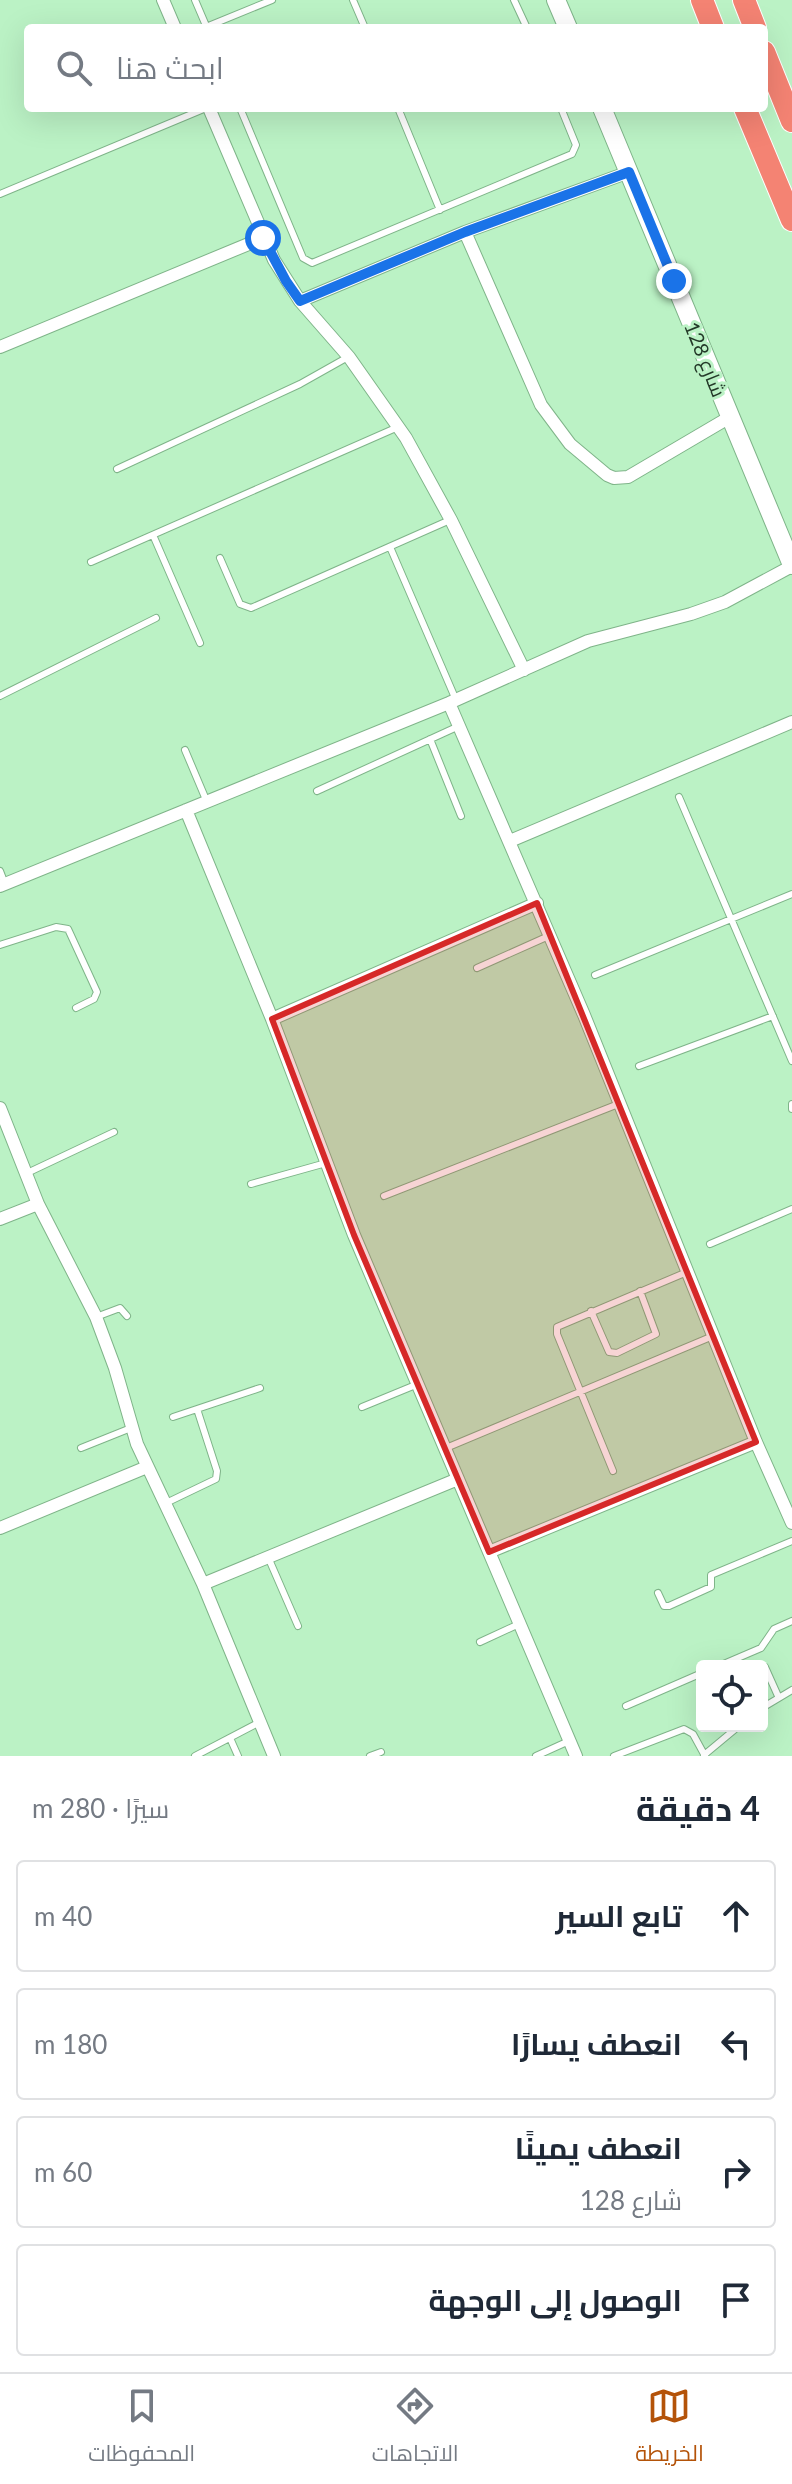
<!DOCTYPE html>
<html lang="ar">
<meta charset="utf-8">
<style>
body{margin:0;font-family:Lato,Cairo,sans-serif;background:#f6f6f7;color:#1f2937;direction:rtl}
.controls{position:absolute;right:24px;bottom:24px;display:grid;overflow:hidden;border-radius:8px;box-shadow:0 8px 32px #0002}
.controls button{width:72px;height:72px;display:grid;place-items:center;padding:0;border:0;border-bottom:2px solid #e0e1e3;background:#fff;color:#1f2937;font:40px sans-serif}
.stop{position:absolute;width:24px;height:24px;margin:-18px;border:6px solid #1a73e8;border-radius:50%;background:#fff}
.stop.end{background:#1a73e8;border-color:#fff;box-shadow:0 2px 8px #0008}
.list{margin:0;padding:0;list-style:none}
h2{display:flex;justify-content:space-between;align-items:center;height:104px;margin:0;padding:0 32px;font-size:34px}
h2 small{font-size:26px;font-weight:400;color:#747a83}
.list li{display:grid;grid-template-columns:52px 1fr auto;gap:24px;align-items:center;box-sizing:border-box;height:112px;margin:0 16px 16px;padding:0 16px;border:2px solid #e0e1e3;border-radius:8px}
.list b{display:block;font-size:30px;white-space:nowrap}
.list p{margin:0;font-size:26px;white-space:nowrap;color:#747a83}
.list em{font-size:26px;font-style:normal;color:#747a83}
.icon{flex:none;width:44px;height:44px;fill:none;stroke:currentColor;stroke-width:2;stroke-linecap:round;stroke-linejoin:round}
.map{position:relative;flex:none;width:792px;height:1756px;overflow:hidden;direction:ltr}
.search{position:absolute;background:#fff;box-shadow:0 8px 32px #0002;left:24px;right:24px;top:24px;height:88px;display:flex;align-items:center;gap:20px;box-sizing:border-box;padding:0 28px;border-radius:8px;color:#747a83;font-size:30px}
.sheet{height:616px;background:#fff}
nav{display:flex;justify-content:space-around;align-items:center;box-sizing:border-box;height:112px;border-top:2px solid #e0e1e3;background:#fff;font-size:22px;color:#747a83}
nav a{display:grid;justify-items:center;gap:4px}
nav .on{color:#b45309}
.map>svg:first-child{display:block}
</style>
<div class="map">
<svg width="792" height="1756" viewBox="0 0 792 1756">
<rect width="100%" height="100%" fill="#bbf2c5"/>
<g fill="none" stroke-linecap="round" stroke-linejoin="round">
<defs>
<path id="lane" d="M195 0 207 28
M353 0 365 28
M514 0 527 28
M206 27 272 0
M240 108 303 258 312 263 572 154 576 145 561 108
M398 108 440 210
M0 194 206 108
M117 469 300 384 348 357
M153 535 200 643
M390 547 456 700
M220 558 240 604 251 608 450 520
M91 562 398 427
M0 696 156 618
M430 739 461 816
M185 750 207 802
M317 791 459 726
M679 797 792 1061
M0 871 5 884
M0 945 56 927 68 929 97 992 94 999 76 1008
M477 968 551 935
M595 975 792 894
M639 1066 773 1016
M792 1104V1109
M25 1174 114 1132
M251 1184 326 1163
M384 1196 621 1103
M710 1244 792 1209
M591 1311 609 1352 617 1353 656 1334 640 1291
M96 1317 120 1308 127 1316
M362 1407 418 1384
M173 1417 260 1388
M81 1448 131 1428
M446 1448 713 1336
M613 1471 557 1334V1327L687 1272
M166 1503 216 1479 217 1471 197 1409
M268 1557 298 1626
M658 1593 664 1606H669L711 1587V1575L792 1541
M480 1642 519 1624
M719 1666 761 1648 774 1629 792 1621
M765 1667 778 1696
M626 1706 702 1673
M762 1708 792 1690
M230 1738 238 1756
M704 1755 739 1726
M195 1756 260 1722
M370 1756 381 1752
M536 1756 569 1741
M614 1756 684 1729 693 1734 705 1756"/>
<path id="street" d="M163 0 175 28
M209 108 274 260 300 301 349 357 406 438 451 520 524 670
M465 232 541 405 570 444 607 475 614 478 628 477 730 417
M300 301 465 232 629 172
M0 347 263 238
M449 703 584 1015 756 1442 792 1523
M186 810 272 1019 354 1235 576 1756
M510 841 792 722
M0 886 449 703 588 641 691 614 725 602 792 566
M272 1019 537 903
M0 1108 38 1204 96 1317 115 1368 137 1444 203 1584 274 1756
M0 1219 38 1204
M0 1528 147 1467
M489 1552 756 1442
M203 1584 458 1479"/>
<path id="secondary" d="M556 0 568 28
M602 108 792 565"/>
<path id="highway" d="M702 0 713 28
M744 0 755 28
M764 52 792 121
M745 108 792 220"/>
</defs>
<use href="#lane" stroke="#7fb489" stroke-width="8"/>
<use href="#street" stroke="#7fb489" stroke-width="14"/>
<use href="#secondary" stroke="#7fb489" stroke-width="20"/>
<use href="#highway" stroke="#fff" stroke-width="24"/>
<use href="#lane" stroke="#fff" stroke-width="6"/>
<use href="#street" stroke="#fff" stroke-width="12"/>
<use href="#secondary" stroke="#fff" stroke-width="18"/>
<use href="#highway" stroke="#f48373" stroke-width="22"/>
</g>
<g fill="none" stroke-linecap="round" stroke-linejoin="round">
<path stroke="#1a73e8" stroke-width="10" d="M263 238 286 281 300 301 465 232 629 172 674 281"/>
</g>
<path fill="#d62828" fill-opacity="0.2" stroke="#d62828" stroke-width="6" stroke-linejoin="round" d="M537 903 756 1442 489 1552 354 1235 272 1019Z"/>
<g text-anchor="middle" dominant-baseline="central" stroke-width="6" stroke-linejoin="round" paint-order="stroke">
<g font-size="20" fill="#243a29" stroke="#bbf2c5">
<text transform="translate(706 359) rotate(68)">شارع 128</text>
</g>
</g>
</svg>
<div class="controls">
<button><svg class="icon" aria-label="locate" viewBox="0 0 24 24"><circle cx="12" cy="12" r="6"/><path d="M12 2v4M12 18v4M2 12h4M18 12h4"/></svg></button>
</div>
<div class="stop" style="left:263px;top:238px"></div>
<div class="stop end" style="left:674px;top:281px"></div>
<div class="search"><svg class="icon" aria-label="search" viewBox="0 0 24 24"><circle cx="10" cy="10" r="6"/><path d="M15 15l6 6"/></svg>ابحث هنا</div>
</div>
<section class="sheet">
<h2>4 دقيقة<small>سيرًا · 280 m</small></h2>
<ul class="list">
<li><svg class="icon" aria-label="ahead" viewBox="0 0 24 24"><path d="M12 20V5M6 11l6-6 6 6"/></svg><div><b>تابع السير</b></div><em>40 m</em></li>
<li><svg class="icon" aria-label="left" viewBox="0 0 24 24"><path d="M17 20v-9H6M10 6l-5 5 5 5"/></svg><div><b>انعطف يسارًا</b></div><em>180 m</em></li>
<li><svg class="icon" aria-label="right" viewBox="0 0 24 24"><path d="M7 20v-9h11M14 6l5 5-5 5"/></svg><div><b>انعطف يمينًا</b><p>شارع 128</p></div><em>60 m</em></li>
<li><svg class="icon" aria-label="arrive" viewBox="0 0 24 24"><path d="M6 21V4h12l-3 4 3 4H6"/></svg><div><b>الوصول إلى الوجهة</b></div></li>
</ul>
</section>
<nav>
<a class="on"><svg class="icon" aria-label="map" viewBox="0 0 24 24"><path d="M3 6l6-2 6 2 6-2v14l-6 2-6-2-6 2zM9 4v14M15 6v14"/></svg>الخريطة</a>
<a><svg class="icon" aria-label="directions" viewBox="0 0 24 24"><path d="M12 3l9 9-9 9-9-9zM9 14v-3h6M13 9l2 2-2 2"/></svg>الاتجاهات</a>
<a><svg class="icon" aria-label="saved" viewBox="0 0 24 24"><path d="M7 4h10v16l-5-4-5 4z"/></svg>المحفوظات</a>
</nav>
